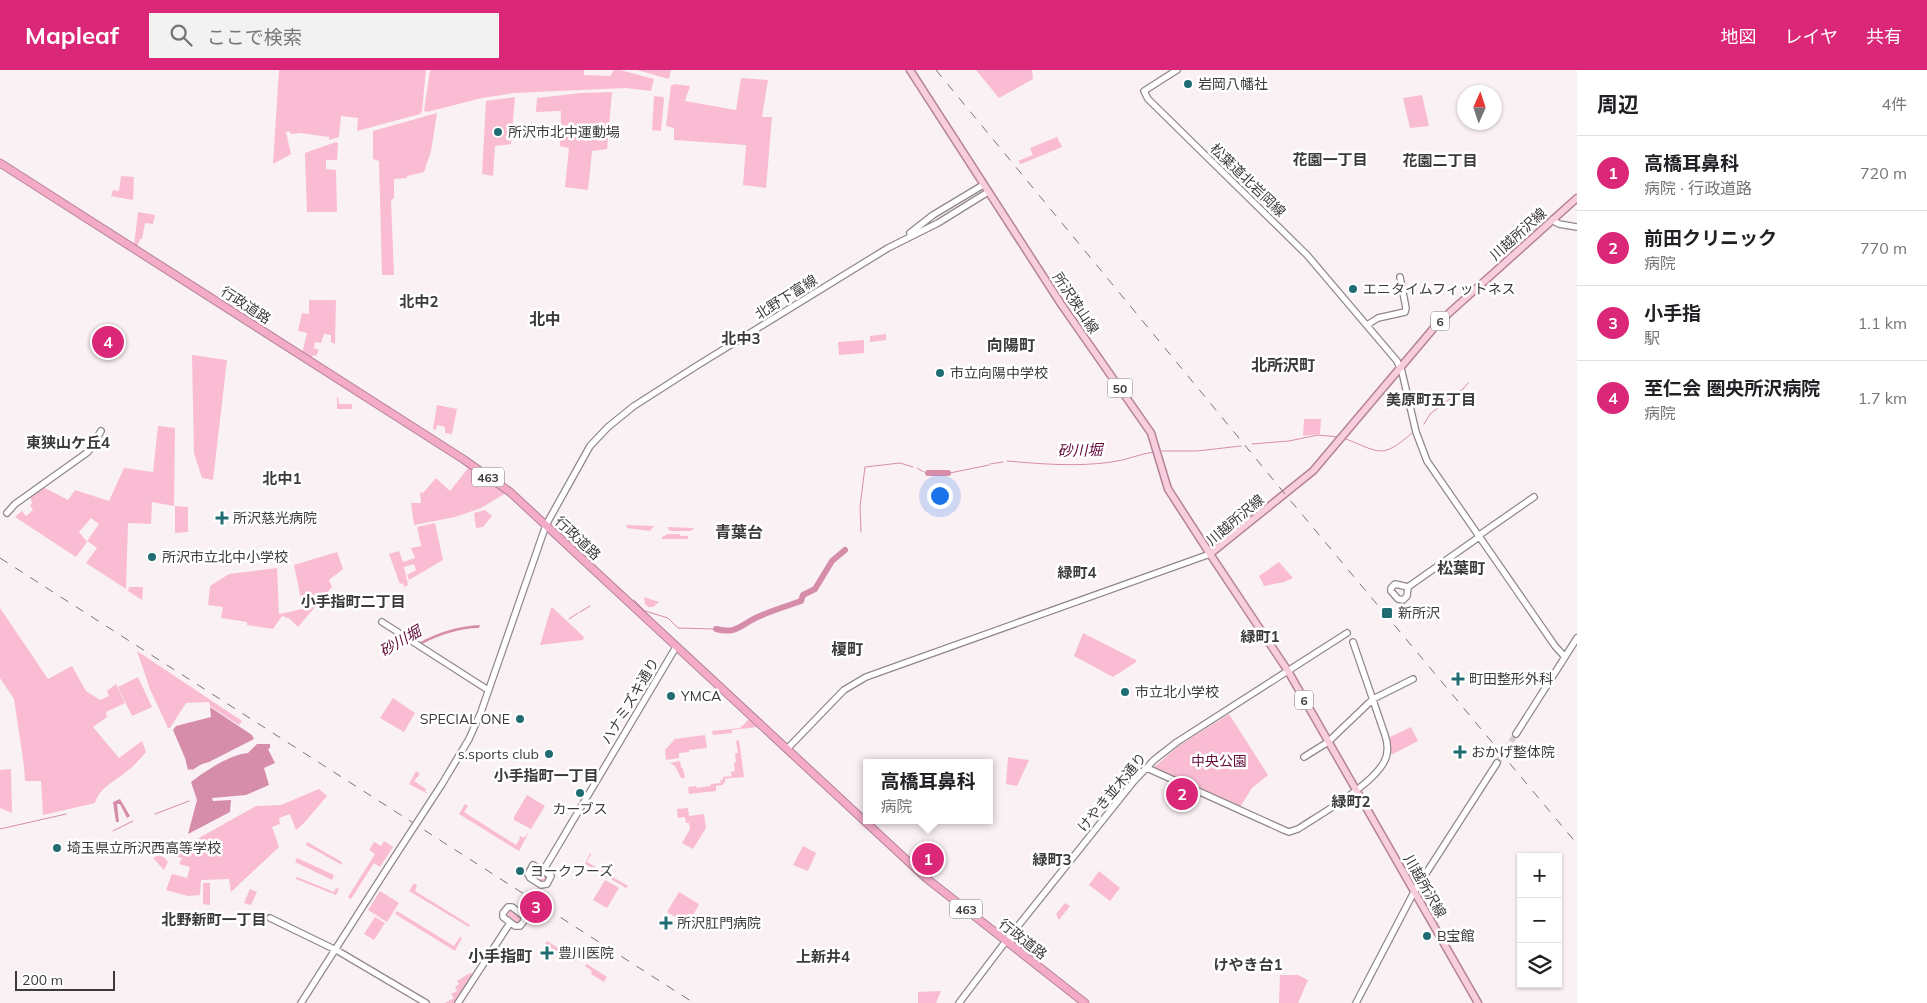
<!DOCTYPE html>
<html lang="ja">
<meta charset="utf-8">
<style>
body{margin:0;font-family:Mulish,"Noto Sans JP",sans-serif;background:#f2f2f2;color:#202124}
.controls{position:absolute;right:15px;bottom:15px;display:grid;overflow:hidden;border-radius:0px;box-shadow:0 1px 4px #0004}
.controls button{width:45px;height:45px;display:grid;place-items:center;padding:0;border:0;border-bottom:1px solid #e0e0e0;background:#fff;color:#202124;font:25px sans-serif}
.compass{position:absolute;left:1457px;top:15px;width:45px;height:45px;border-radius:50%;background:#fff;box-shadow:0 1px 4px #0004;rotate:3deg}
.scale{position:absolute;left:15px;bottom:12px;width:100px;box-sizing:border-box;padding-left:5px;border:2px solid #3d3a3b;border-top:0;font-size:14px;line-height:18px;white-space:nowrap;color:#3d3a3b;-webkit-text-stroke:4px #fff;paint-order:stroke}
.you{position:absolute;left:939px;top:425px;width:18px;height:18px;margin:-12px;border:4px solid #fff;border-radius:50%;background:#1a73e8;box-shadow:0 0 0 8px #1a73e833}
.badge{display:grid;place-items:center;width:32px;height:32px;border-radius:50%;background:#db2777;color:#fff;font-size:16px;font-weight:700}
.pin{position:absolute;translate:-50% -50%;border:2px solid #fff;box-shadow:0 1px 5px #0006}
.popup{position:absolute;left:863px;top:689px;width:130px;height:65px;box-sizing:border-box;display:grid;place-content:center;border-radius:0px;background:#fff;filter:drop-shadow(0 1px 4px #0005);font-size:16px;white-space:nowrap;color:#757577}
.popup b{font-size:19px;color:#202124}
.popup::after{content:'';position:absolute;left:50%;top:100%;margin-left:-10px;border:10px solid transparent;border-top-color:#fff}
.list{margin:0;padding:0;list-style:none}
h2{display:flex;justify-content:space-between;align-items:center;height:65px;margin:0;padding:0 20px;font-size:21px}
h2 small{font-size:16px;font-weight:400;color:#757577}
.list li{display:grid;grid-template-columns:32px 1fr auto;gap:15px;align-items:center;box-sizing:border-box;height:75px;padding:0 20px;border-top:1px solid #e0e0e0}
.list b{display:block;font-size:19px;white-space:nowrap}
.list p{margin:0;font-size:16px;white-space:nowrap;color:#757577}
.list em{font-size:16px;font-style:normal;color:#757577}
.icon{flex:none;width:28px;height:28px;fill:none;stroke:currentColor;stroke-width:2;stroke-linecap:round;stroke-linejoin:round}
.map{position:relative;flex:none;width:1577px;height:933px;overflow:hidden}
header{display:flex;align-items:center;gap:30px;box-sizing:border-box;height:70px;padding:0 25px;background:#db2777;color:#fff}
header strong{font-size:24px}
nav{display:flex;gap:28px;margin-inline-start:auto;font-size:18px}
.search{width:350px;height:45px;background:#f2f2f2;display:flex;align-items:center;gap:12px;box-sizing:border-box;padding:0 18px;border-radius:0px;color:#757577;font-size:19px}
main{display:flex}
aside{flex:1;background:#fff}
.map>svg:first-child{display:block}
</style>
<header>
<strong>Mapleaf</strong>
<div class="search"><svg class="icon" aria-label="search" viewBox="0 0 24 24"><circle cx="10" cy="10" r="6"/><path d="M15 15l6 6"/></svg>ここで検索</div>
<nav><a>地図</a><a>レイヤ</a><a>共有</a></nav>
</header>
<main>
<div class="map">
<svg width="1577" height="933" viewBox="0 0 1577 933">
<rect width="100%" height="100%" fill="#faf1f4"/>
<path fill="#f9bcd3" d="M279 0H426L422 41 420 44 357 61 358 48 341 46 339 67 329 70V67L300 63 291 64 289 61 286 62 291 84 273 94Z
M430 0H584V5L610 6 614 0H620L654 9 651 21 626 18 514 23 482 28 427 42 424 41Z
M637 0H671L669 9Z
M976 0H1032L1033 9 999 28Z
M741 8 768 10 762 47H772L766 118 743 115 746 75 674 70V58L666 56 671 16 674 14 690 16 685 31 736 40Z
M612 22 607 79 592 81 588 120 565 117 569 78 560 76 561 41 536 42 537 28 581 23Z
M1422 25 1429 56 1410 58 1403 28Z
M654 26 663 27 664 29 661 61 652 60Z
M515 27 511 74 495 76 493 106 482 104 486 31Z
M437 43 431 81 424 102 407 106V108L394 109V128L391 130 394 205H382L379 91 373 89V61Z
M1057 67 1062 77 1021 94 1018 91 1033 85 1030 78Z
M336 72 338 73 337 90H326V99L336 100 337 142H307L305 83Z
M121 106 134 107 133 130 111 126 113 120 119 121Z
M138 142 155 145 153 154 145 153 142 169H140L137 177 134 175Z
M309 230H336L335 274 331 272V265L324 264 321 273 315 272 314 278 319 280 316 286 313 285 311 289 302 284 307 263 298 261 302 243 309 244Z
M886 264V270L870 272V266Z
M864 270V283L839 285 838 272Z
M192 285 227 290 213 410 202 408 194 383Z
M337 327H338L339 334H352V339H337Z
M437 335 457 339 452 364 445 363V357L437 355 436 360 433 359Z
M1304 349H1321L1320 364 1303 366Z
M158 356 175 358 174 436 152 432 151 454 128 453 126 519 86 493 97 478 87 471 99 454 91 448 79 462 87 472 76 487 15 447 22 441 26 446 33 440 30 435 32 434 30 424 41 416 68 430 75 420 109 431 124 398 153 402Z
M469 397 506 423 481 438 455 447 414 455 411 433H421L420 422 423 423 436 408 450 421Z
M175 436 188 437V462L175 463Z
M485 440 492 446 483 457 476 458 474 443Z
M435 453 443 490 409 510 407 505 416 500 414 494 404 497 408 515 404 517 403 513 400 514 389 484 399 481 403 492 415 488 411 478 421 476 417 457Z
M626 455 654 456 650 461 627 458Z
M667 457 694 458 691 461H670Z
M668 464H679L681 466H688V469H662V467Z
M337 482 343 499 329 510 332 517 298 557 290 549 282 546 273 559 247 555V552L221 548 223 537 208 535 210 516 229 504 277 498 279 544 303 539 294 495Z
M1279 492 1293 508 1284 512 1264 516 1259 506Z
M129 517H143L142 530 128 521Z
M644 527 659 532 653 537H648L645 534Z
M0 538 48 609 72 596 86 621 100 630 109 626 107 621 116 614 125 633 106 642 107 647 93 657 119 688 142 671 146 682C140 689 133 697 126 702 114 712 100 717 95 733L43 745 41 711H25L24 696 14 629 0 608Z
M551 538H553L584 567 583 570 540 575Z
M1083 563 1136 590V592L1113 607 1074 586Z
M137 581 242 651 239 655 210 636 209 632 186 633 170 658H168L150 619Z
M138 607 152 637 132 646 118 617Z
M393 628 415 643 404 662 380 648Z
M1229 644 1268 705 1252 718 1240 737 1153 698 1180 675Z
M749 649 758 657 732 660V663L713 665 712 661 740 658Z
M1411 657 1418 671 1393 684H1390L1388 668Z
M705 665 707 678 689 680V682L679 683V688L666 690 665 680 675 669Z
M739 670 744 707 732 708 731 702 735 701 734 693 736 692 735 683H738L736 671Z
M1008 687 1029 690 1017 716 1006 714Z
M680 691 681 697 683 699 685 708H681L675 696 670 693Z
M11 699 12 743 0 738V700Z
M416 701 420 704 414 711 426 719 425 721 428 724 409 714Z
M732 706 731 708 725 709V712L722 715 716 716V721L689 724 688 717 696 716 697 718 710 716 711 714 721 713 720 710H723V707Z
M319 719 327 726 304 753 296 760 290 744 279 748 280 754 272 757 279 777 231 822 229 809 201 810 200 825 188 826 166 820 172 804 187 808 190 797 179 794 182 788 175 786 190 773 256 736 281 735Z
M527 725 545 736 531 759 514 750V747Z
M465 734 468 736 464 742 516 775 520 769 519 768 520 766 524 768 529 762 519 781 459 744Z
M688 738 689 746 704 744 706 758 693 779 682 773 690 759 689 753H686L685 747 678 748 677 739Z
M384 771 393 777 380 797 374 793 351 829 348 827 375 784 369 780 374 772 381 776Z
M307 772 342 792V795L306 775Z
M803 776 816 783 808 801 793 795Z
M590 783 591 784 587 792 628 816 626 818 585 794Z
M161 784 168 792 164 800 153 788Z
M297 788 334 805 332 810 295 792Z
M536 799 546 806 547 809 545 812 543 813 531 806 533 800Z
M1099 801 1120 818 1110 831 1089 815Z
M297 807 334 822 336 818 339 819 336 825 296 809Z
M605 810 619 818 607 838 593 830Z
M203 813H210V835L203 834Z
M414 813 417 815 415 821 470 855 469 857 409 821Z
M250 819 257 822 251 835 244 833Z
M380 821 399 833 387 852 368 840Z
M679 822 699 834 688 855 667 842Z
M1065 833 1070 836 1059 850 1056 844Z
M397 841 454 876 460 867 462 868 455 881 395 844Z
M509 841H512L521 847 519 853 516 854 506 847Z
M375 847 385 853 374 870 364 864Z
M547 871 575 888 578 883 580 884 575 892 545 874Z
M587 894 607 907 604 912 591 904 592 901 585 896Z
M470 903 473 904 454 933H445L454 928 451 924 457 921 455 917 459 914 457 911Z
M1280 905H1298L1308 910 1298 933H1279Z
M941 921 936 933H918V922Z"/>
<path fill="#d68daa" d="M480 555 479 558C460 558 439 565 422 574L419 573C438 562 459 556 480 555Z
M210 637 252 665 254 669 209 692 202 694 192 700 191 699 188 700 185 688 173 660 176 656 211 647Z
M257 674H270V678L268 679 275 693 264 698 269 715 246 725 212 728 213 731 231 730 230 742 188 764 197 730 191 712C205 701 231 684 248 683Z
M120 729 130 746 127 748 120 734H117L119 752H116L113 732Z"/>
<g fill="none" stroke-linecap="round" stroke-linejoin="round">
<path stroke="#d68daa" stroke-width="1" d="M1424 354 1430 344 1463 319 1468 313
M1346 369C1380 382 1381 390 1412 363
M1252 374 1289 371 1318 365 1338 367
M1162 381H1197L1241 376
M1007 391C1041 394 1077 397 1112 392 1127 390 1139 384 1154 382
M990 394 1003 392
M917 398 924 402
M950 403 989 395
M861 462 860 437 865 397 900 393 913 397
M634 530 645 541 668 548 678 558 713 559
M580 542 590 536
M569 549 578 543
M155 744 189 731
M0 759 66 744
M113 761 133 751"/>
<path stroke="#d68daa" stroke-width="6" d="M928 403H948
M716 559C738 565 742 553 760 546 773 540 788 536 801 531L803 525 815 519 832 491 845 480"/>
<path stroke="#d4cccf" stroke-width="5.5" stroke-dasharray="5.5 3" stroke-linecap="butt" d="M1497 693 1516 664"/>
<defs>
<path id="secondary" d="M1177 0 1144 21 1148 29 1307 185 1397 291 1402 302 1416 362 1427 391 1555 576 1565 587
M1552 150 1559 154 1577 157
M910 163 933 145 983 115
M1367 255 1378 248 1405 242 1406 238 1400 207
M7 443 15 434 88 382 101 361
M1478 466 1534 427
M1408 517 1395 514 1391 518V521L1398 529 1403 530 1407 526 1408 517 1479 467
M382 552 488 620
M1516 664 1577 568
M787 679 844 620 866 607 1210 484
M1304 687 1328 672 1373 629 1413 609
M1147 698 1284 760 1289 762 1298 759C1321 744 1372 715 1384 692 1389 683 1388 674 1385 665L1353 572
M442 714 469 669 481 642 546 455 590 376 608 357 634 336 698 295 888 178 938 153 988 122
M533 795 551 806 547 814 541 815 530 808 528 804Z
M543 801 676 577
M508 837H512L524 846V851L520 856H515L503 847V843Z
M270 848 338 881 426 933
M301 933 388 797
M458 933 510 853
M959 933 1006 871 1134 711 1154 690 1177 672 1347 563
M1356 933 1414 822 1497 693"/>
<path id="primary" d="M910 0 1061 234 1151 363 1168 419 1210 484
M1478 933 1288 601 1210 484 1313 401 1438 253 1577 128"/>
<path id="highway" d="M0 93 463 389 510 422 926 808 1085 933"/>
</defs>
<use href="#secondary" stroke="#90888a" stroke-width="8"/>
<use href="#primary" stroke="#b48396" stroke-width="9"/>
<use href="#highway" stroke="#b48396" stroke-width="9"/>
<use href="#secondary" stroke="#fff" stroke-width="5.5"/>
<use href="#primary" stroke="#f8cddd" stroke-width="6"/>
<use href="#highway" stroke="#f4abc7" stroke-width="7"/>
<path stroke="#7a7577" stroke-width="1" stroke-dasharray="9 9" stroke-linecap="butt" d="M936 0 1285 424 1577 774
M0 488 694 933"/>
<defs>
<path id="secondary-bridge" d="M388 797 442 714"/>
</defs>
<use href="#secondary-bridge" stroke="#90888a" stroke-width="8" stroke-linecap="butt"/>
<use href="#secondary-bridge" stroke="#fff" stroke-width="5.5"/>
</g>
<g fill="#206c73" stroke="#fff" stroke-width="2">
<circle cx="1188" cy="14" r="5"/>
<circle cx="498" cy="62" r="5"/>
<circle cx="1353" cy="219" r="5"/>
<circle cx="940" cy="303" r="5"/>
<path d="M219.5 440.5h5v5h5v5h-5v5h-5v-5h-5v-5h5z"/>
<circle cx="152" cy="487" r="5"/>
<rect x="1381" y="537" width="12" height="12" rx="2.5"/>
<path d="M1455.5 601.5h5v5h5v5h-5v5h-5v-5h-5v-5h5z"/>
<circle cx="1125" cy="622" r="5"/>
<circle cx="671" cy="626" r="5"/>
<circle cx="520" cy="649" r="5"/>
<path d="M1457.5 674.5h5v5h5v5h-5v5h-5v-5h-5v-5h5z"/>
<circle cx="549" cy="684" r="5"/>
<circle cx="580" cy="723" r="5"/>
<circle cx="57" cy="778" r="5"/>
<circle cx="520" cy="801" r="5"/>
<path d="M663.5 845.5h5v5h5v5h-5v5h-5v-5h-5v-5h5z"/>
<circle cx="1427" cy="866" r="5"/>
<path d="M544.5 875.5h5v5h5v5h-5v5h-5v-5h-5v-5h5z"/>
</g>
<g text-anchor="middle" dominant-baseline="central" stroke-width="5" stroke-linejoin="round" paint-order="stroke">
<g fill="#fff" stroke="#777576" stroke-width="1">
<rect x="1431" y="241.5" width="18" height="19" rx="4"/>
<rect x="1107.5" y="308.5" width="25" height="19" rx="4"/>
<rect x="472" y="397.5" width="32" height="19" rx="4"/>
<rect x="1295" y="620.5" width="18" height="19" rx="4"/>
<rect x="950" y="829.5" width="32" height="19" rx="4"/>
</g>
<g font-size="12" font-weight="bold" fill="#3d3a3b">
<text x="1440" y="251">6</text>
<text x="1120" y="318">50</text>
<text x="488" y="407">463</text>
<text x="1304" y="630">6</text>
<text x="966" y="839">463</text>
</g>
<g font-size="14" fill="#3d3a3b" stroke="#fff" text-anchor="start">
<text x="1198" y="14">岩岡八幡社</text>
<text x="508" y="62">所沢市北中運動場</text>
<text x="1363" y="219">エニタイムフィットネス</text>
<text x="950" y="303">市立向陽中学校</text>
<text x="233" y="448">所沢慈光病院</text>
<text x="162" y="487">所沢市立北中小学校</text>
<text x="1398" y="543">新所沢</text>
<text x="1469" y="609">町田整形外科</text>
<text x="1135" y="622">市立北小学校</text>
<text x="681" y="626">YMCA</text>
<text x="510" y="649" text-anchor="end">SPECIAL ONE</text>
<text x="1471" y="682">おかげ整体院</text>
<text x="539" y="684" text-anchor="end">s.sports club</text>
<text x="580" y="739" text-anchor="middle">カーブス</text>
<text x="67" y="778">埼玉県立所沢西高等学校</text>
<text x="530" y="801">ヨークフーズ</text>
<text x="677" y="853">所沢肛門病院</text>
<text x="1437" y="866">B宝館</text>
<text x="558" y="883">豊川医院</text>
</g>
<g font-size="14" fill="#3d3a3b" stroke="#fff">
<text transform="translate(1248 110) rotate(44)">松葉道北岩岡線</text>
<text transform="translate(1518 164) rotate(-42)">川越所沢線</text>
<text transform="translate(786 227) rotate(-32)">北野下富線</text>
<text transform="translate(1076 233) rotate(56)">所沢狭山線</text>
<text transform="translate(246 235) rotate(33)">行政道路</text>
<text transform="translate(1235 450) rotate(-40)">川越所沢線</text>
<text transform="translate(578 468) rotate(43)">行政道路</text>
<text transform="translate(630 631) rotate(-59)">ハナミズキ通り</text>
<text transform="translate(1112 722) rotate(-50)">けやき並木通り</text>
<text transform="translate(1425 816) rotate(60)">川越所沢線</text>
<text transform="translate(1023 869) rotate(38)">行政道路</text>
</g>
<g font-size="14" fill="#640d3c" stroke="#fff">
<text x="1219" y="691">中央公園</text>
</g>
<g font-size="15" font-weight="bold" fill="#3d3a3b" stroke="#fff">
<text x="1330" y="89">花園一丁目</text>
<text x="1440" y="90">花園二丁目</text>
<text x="419" y="231">北中2</text>
<text x="741" y="268">北中3</text>
<text x="1431" y="329">美原町五丁目</text>
<text x="68" y="372">東狭山ケ丘4</text>
<text x="282" y="408">北中1</text>
<text x="1077" y="502">緑町4</text>
<text x="353" y="531">小手指町二丁目</text>
<text x="1260" y="566">緑町1</text>
<text x="546" y="705">小手指町一丁目</text>
<text x="1351" y="731">緑町2</text>
<text x="1052" y="789">緑町3</text>
<text x="214" y="849">北野新町一丁目</text>
<text x="823" y="886">上新井4</text>
<text x="1248" y="894">けやき台1</text>
</g>
<g font-size="15" font-style="italic" fill="#610839" stroke="#fff">
<text transform="translate(1080 380) rotate(-1)">砂川堀</text>
<text transform="translate(400 571) rotate(-30)">砂川堀</text>
</g>
<g font-size="16" font-weight="bold" fill="#3d3a3b" stroke="#fff">
<text x="545" y="249">北中</text>
<text x="1011" y="275">向陽町</text>
<text x="1283" y="295">北所沢町</text>
<text x="739" y="462">青葉台</text>
<text x="1461" y="498">松葉町</text>
<text x="847" y="579">榎町</text>
<text x="500" y="886">小手指町</text>
</g>
</g>
</svg>
<div class="controls">
<button>+</button>
<button>−</button>
<button><svg class="icon" aria-label="layers" viewBox="0 0 24 24"><path d="M12 4l9 5-9 5-9-5zM3 14l9 5 9-5"/></svg></button>
</div>
<svg class="compass" viewBox="-18 -18 36 36"><path d="M0-13l5 13h-10z" fill="#e53935"/><path d="M0 13l5-13h-10z" fill="#757577"/></svg>
<div class="scale">200 m</div>
<div class="you"></div>
<div class="pin badge" style="left:928px;top:789px">1</div>
<div class="popup"><b>高橋耳鼻科</b>病院</div>
<div class="pin badge" style="left:1182px;top:724px">2</div>
<div class="pin badge" style="left:536px;top:837px">3</div>
<div class="pin badge" style="left:108px;top:272px">4</div>
</div>
<aside>
<h2>周辺<small>4件</small></h2>
<ul class="list">
<li><span class="badge">1</span><div><b>高橋耳鼻科</b><p>病院 · 行政道路</p></div><em>720 m</em></li>
<li><span class="badge">2</span><div><b>前田クリニック</b><p>病院</p></div><em>770 m</em></li>
<li><span class="badge">3</span><div><b>小手指</b><p>駅</p></div><em>1.1 km</em></li>
<li><span class="badge">4</span><div><b>至仁会 圏央所沢病院</b><p>病院</p></div><em>1.7 km</em></li>
</ul>
</aside>
</main>
